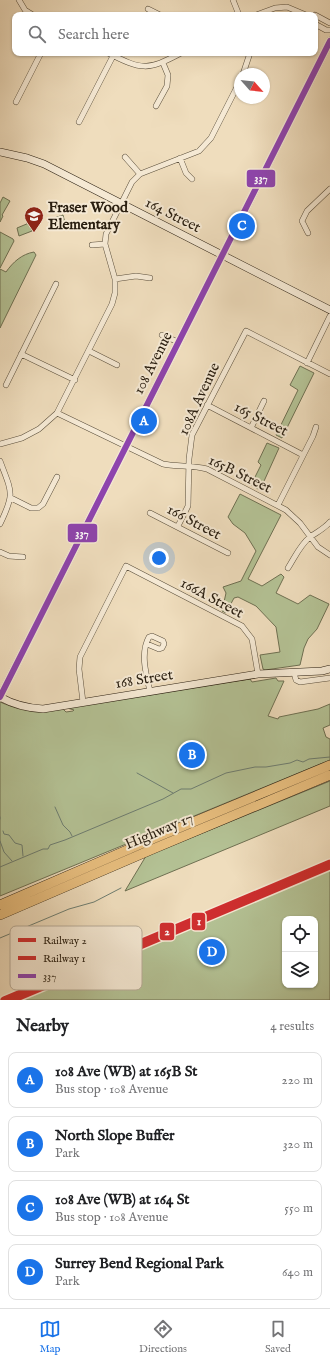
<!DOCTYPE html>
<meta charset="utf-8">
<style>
body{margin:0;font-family:"IM FELL English",serif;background:#f2f2f2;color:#202124}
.controls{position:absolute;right:12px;bottom:12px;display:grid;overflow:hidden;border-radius:8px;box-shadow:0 1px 3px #0004}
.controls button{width:36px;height:36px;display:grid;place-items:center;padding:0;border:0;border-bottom:1px solid #e0e0e0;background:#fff;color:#202124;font:20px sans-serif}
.compass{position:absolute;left:234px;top:68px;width:36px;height:36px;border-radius:50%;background:#fff;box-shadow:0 1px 3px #0004;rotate:117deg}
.you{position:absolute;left:159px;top:558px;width:14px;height:14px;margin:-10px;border:3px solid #fff;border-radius:50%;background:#1a73e8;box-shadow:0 0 0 6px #1a73e833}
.badge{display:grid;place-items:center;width:26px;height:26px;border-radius:50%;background:#1a73e8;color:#fff;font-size:13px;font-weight:700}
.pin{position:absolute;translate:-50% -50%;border:2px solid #fff;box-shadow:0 1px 4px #0006}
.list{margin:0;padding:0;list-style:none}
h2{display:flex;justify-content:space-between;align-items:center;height:52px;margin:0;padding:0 16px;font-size:17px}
h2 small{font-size:13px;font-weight:400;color:#757577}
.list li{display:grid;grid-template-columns:26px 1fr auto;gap:12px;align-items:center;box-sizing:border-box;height:56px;margin:0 8px 8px;padding:0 8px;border:1px solid #e0e0e0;border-radius:8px}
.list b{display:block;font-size:15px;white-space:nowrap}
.list p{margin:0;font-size:13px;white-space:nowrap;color:#757577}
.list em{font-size:13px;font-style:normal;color:#757577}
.icon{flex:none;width:22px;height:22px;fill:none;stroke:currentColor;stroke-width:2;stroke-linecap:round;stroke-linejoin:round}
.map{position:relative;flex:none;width:330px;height:1000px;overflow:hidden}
.search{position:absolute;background:#fff;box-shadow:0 1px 3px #0004;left:12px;right:12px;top:12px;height:44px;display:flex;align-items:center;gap:10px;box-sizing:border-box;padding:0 14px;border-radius:8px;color:#757577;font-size:15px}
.sheet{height:308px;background:#fff}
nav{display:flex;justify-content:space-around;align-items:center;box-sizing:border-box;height:56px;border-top:1px solid #e0e0e0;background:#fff;font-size:11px;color:#757577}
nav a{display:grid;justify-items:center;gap:2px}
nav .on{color:#1a73e8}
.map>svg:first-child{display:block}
</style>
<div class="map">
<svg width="330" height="1000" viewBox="0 0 330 1000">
<rect width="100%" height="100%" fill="#efddbd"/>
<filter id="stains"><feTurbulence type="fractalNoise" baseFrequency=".005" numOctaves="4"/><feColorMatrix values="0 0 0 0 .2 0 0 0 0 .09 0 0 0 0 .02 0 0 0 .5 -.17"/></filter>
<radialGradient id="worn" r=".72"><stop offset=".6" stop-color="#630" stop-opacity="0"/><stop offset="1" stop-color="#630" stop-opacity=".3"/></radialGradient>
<path fill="#b4c295" stroke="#6e7052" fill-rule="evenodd" d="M3 197 10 201 2 215 3 216 0 222V203Z
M63 215 65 223 51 227 48 220Z
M29 223 32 231 19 236 17 228Z
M0 232 13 239 14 241 0 268Z
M34 252 36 255 0 328V269L6 272C13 262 22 254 34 252Z
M300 366 314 373 282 438 276 435 298 390 290 385Z
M267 443 279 448 260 490 251 485 261 465 258 462Z
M240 494 281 515 248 579 262 586 281 574 284 577 276 593 298 604 310 595 329 604 317 629 308 639 304 648 300 665 265 670 263 669 260 655 280 652 276 627 256 606 238 597 234 598 226 613 222 611 226 593 223 587 241 581 256 551 245 533 233 524 228 517Z
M276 678 278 681H284L268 716 278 719 279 717 318 709 330 704V725L323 728 326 737 330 739V760L0 896V702C27 713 34 713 63 709L66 712 73 711 74 710 67 708 229 682 250 679 252 682Z
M330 781V806L125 891 146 856Z
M330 869V1000H18ZM285 919H315V985H285Z"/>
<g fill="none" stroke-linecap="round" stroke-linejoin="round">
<path stroke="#6d7d71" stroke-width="1" d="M137 773 173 793
M55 807 63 825 70 832 72 836
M0 817V819
M3 831 4 834 9 835 15 843 22 845 23 856
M0 841 4 852 12 861
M0 867 43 849H48L50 845 65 840 163 799 181 789H191L226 773 255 767H266L290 763 297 760 303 762 309 759 330 757
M0 938 69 909 94 902 121 888"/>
<defs>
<path id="street" d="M19 0 25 10 33 15
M233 0 239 15
M148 9 160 15
M256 15 275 8 287 7 306 15
M315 15 330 23
M315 24 326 30H330
M108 53C142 70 147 71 181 53
M243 74 250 53
M16 102 41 53
M156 106 167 86 168 75 163 63
M79 122 113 56
M125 157 140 174
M180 158 186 173 192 179
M308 233 302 221 307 211 330 189
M92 245 105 244
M115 279 136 276 150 278
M162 335 178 342
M89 351 117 365
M21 354 75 380
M307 363 330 316
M6 385 56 284
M207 405 303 455
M57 413 163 464C178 467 192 465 207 469L286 510 300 523 318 547 330 555
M251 428 264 401
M0 444 22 438 39 429 57 413 112 304 115 293V279L105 244 106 234 132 182 140 174 199 151 211 138 240 81
M0 461C12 493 15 493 0 524
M11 498 31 508H38L43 504 57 477
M278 505 313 436 316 427
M150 513 228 553
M178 526 188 506 189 459 192 435 246 331 330 374
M0 552 9 556 23 557
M288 568C295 557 300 545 310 537 317 532 324 529 330 522
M147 644 159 649 162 648 164 644 163 641 152 636 149 637C140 653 146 674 150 691
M294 673 296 680 300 682 330 678
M83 702 79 669 80 657 126 566 242 626 252 639 258 674"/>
<path id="secondary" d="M0 152 27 158 44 164 330 310
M0 697 330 41
M0 697C14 705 26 708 43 709L258 674 322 671 330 669"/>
<path id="highway" d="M0 905 150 840 330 765
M0 915 153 849 330 775"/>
</defs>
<use href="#street" stroke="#5a4e3b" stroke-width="6"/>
<use href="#secondary" stroke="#291e10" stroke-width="8"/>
<use href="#highway" stroke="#291e10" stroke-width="10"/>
<use href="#street" stroke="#f5e9d4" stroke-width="5"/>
<use href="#secondary" stroke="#f5e9d4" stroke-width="7"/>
<use href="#highway" stroke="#e8be7e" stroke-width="9"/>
<defs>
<path id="bus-1" d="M0 697 330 41"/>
</defs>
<use href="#bus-1" stroke="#f5e9d4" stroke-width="9"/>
<use href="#bus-1" stroke="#8e44ad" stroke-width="6"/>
<defs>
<path id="rail-1" d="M4 1000 330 863"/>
<path id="rail-2" d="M12 1000 330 866"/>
</defs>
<use href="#rail-1" stroke="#f5e9d4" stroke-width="10"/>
<use href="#rail-2" stroke="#f5e9d4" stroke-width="10"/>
<use href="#rail-1" stroke="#cf2e2f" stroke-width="7"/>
<use href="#rail-2" stroke="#cf2e2f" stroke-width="7"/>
</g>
<defs>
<symbol id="school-pin" viewBox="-11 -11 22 30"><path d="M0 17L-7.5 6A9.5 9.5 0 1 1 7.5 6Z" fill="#8f2418" stroke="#f5e9d4"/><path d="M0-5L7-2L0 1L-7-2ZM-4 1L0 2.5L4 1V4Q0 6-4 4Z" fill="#fff"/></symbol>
</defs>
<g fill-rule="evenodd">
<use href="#school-pin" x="23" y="205" width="22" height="30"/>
</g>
<g text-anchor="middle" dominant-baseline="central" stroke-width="4" stroke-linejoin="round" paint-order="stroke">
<g font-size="15" font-weight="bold" fill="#291e10" stroke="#f5e9d4" text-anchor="start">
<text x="48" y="207">Fraser Wood<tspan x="48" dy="17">Elementary</tspan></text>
</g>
<g font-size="15" fill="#291e10" stroke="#f5e9d4">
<text transform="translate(173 215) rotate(27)">164 Street</text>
<text transform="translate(153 363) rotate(-63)">108 Avenue</text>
<text transform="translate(199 399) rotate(-65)">108A Avenue</text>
<text transform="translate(261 419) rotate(27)">165 Street</text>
<text transform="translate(240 474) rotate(26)">165B Street</text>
<text transform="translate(194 522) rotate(28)">166 Street</text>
<text transform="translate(212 598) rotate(28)">166A Street</text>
<text transform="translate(144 679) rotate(-9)">168 Street</text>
<text transform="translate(159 831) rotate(-23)">Highway 17</text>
</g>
</g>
<rect x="10" y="926" width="132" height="64" rx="6" fill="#f5e9d4" stroke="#b8ac99" stroke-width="1"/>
<rect x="18" y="938" width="18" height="4" fill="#cf2e2f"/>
<rect x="18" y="956" width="18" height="4" fill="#cf2e2f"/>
<rect x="18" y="974" width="18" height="4" fill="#8e44ad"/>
<g font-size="11" fill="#291e10">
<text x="43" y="944">Railway 2</text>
<text x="43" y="962">Railway 1</text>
<text x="43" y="980">337</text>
</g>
<g stroke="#f5e9d4" stroke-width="1.5">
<rect x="246" y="169" width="30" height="19" rx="4" fill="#8e44ad"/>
<rect x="67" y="523" width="31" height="20" rx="4" fill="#8e44ad"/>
<rect x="191" y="912" width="15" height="19" rx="4" fill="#cf2e2f"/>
<rect x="159" y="922" width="16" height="19" rx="4" fill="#cf2e2f"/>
</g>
<g font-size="11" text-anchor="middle" font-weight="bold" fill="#fff">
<text x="261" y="182">337</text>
<text x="82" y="537">337</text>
<text x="199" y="925">1</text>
<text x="167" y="935">2</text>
</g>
<rect width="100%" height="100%" filter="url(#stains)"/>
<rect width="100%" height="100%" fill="url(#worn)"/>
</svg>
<div class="controls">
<button><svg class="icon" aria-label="locate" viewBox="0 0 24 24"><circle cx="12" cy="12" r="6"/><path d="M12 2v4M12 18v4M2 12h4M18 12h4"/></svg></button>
<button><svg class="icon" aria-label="layers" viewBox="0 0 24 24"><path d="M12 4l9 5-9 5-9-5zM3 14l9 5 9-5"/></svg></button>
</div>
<svg class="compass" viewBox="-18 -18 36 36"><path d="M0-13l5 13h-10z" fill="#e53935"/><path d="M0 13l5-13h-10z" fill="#757577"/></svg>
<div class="you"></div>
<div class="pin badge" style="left:144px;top:421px">A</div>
<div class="pin badge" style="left:192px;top:755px">B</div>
<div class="pin badge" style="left:242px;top:226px">C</div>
<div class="pin badge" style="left:212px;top:952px">D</div>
<div class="search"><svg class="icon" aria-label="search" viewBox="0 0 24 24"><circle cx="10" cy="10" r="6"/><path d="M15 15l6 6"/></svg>Search here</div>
</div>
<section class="sheet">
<h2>Nearby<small>4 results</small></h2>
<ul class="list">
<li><span class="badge">A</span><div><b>108 Ave (WB) at 165B St</b><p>Bus stop · 108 Avenue</p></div><em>220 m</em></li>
<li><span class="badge">B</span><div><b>North Slope Buffer</b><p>Park</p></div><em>320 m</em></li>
<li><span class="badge">C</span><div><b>108 Ave (WB) at 164 St</b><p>Bus stop · 108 Avenue</p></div><em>550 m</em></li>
<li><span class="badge">D</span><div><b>Surrey Bend Regional Park</b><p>Park</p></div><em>640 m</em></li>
</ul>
</section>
<nav>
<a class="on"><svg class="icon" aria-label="map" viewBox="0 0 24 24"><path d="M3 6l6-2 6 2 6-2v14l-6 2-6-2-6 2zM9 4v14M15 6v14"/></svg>Map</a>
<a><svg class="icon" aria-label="directions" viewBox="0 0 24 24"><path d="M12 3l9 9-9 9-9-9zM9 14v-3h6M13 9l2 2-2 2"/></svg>Directions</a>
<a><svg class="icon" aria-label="saved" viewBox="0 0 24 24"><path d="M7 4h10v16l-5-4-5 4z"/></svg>Saved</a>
</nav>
